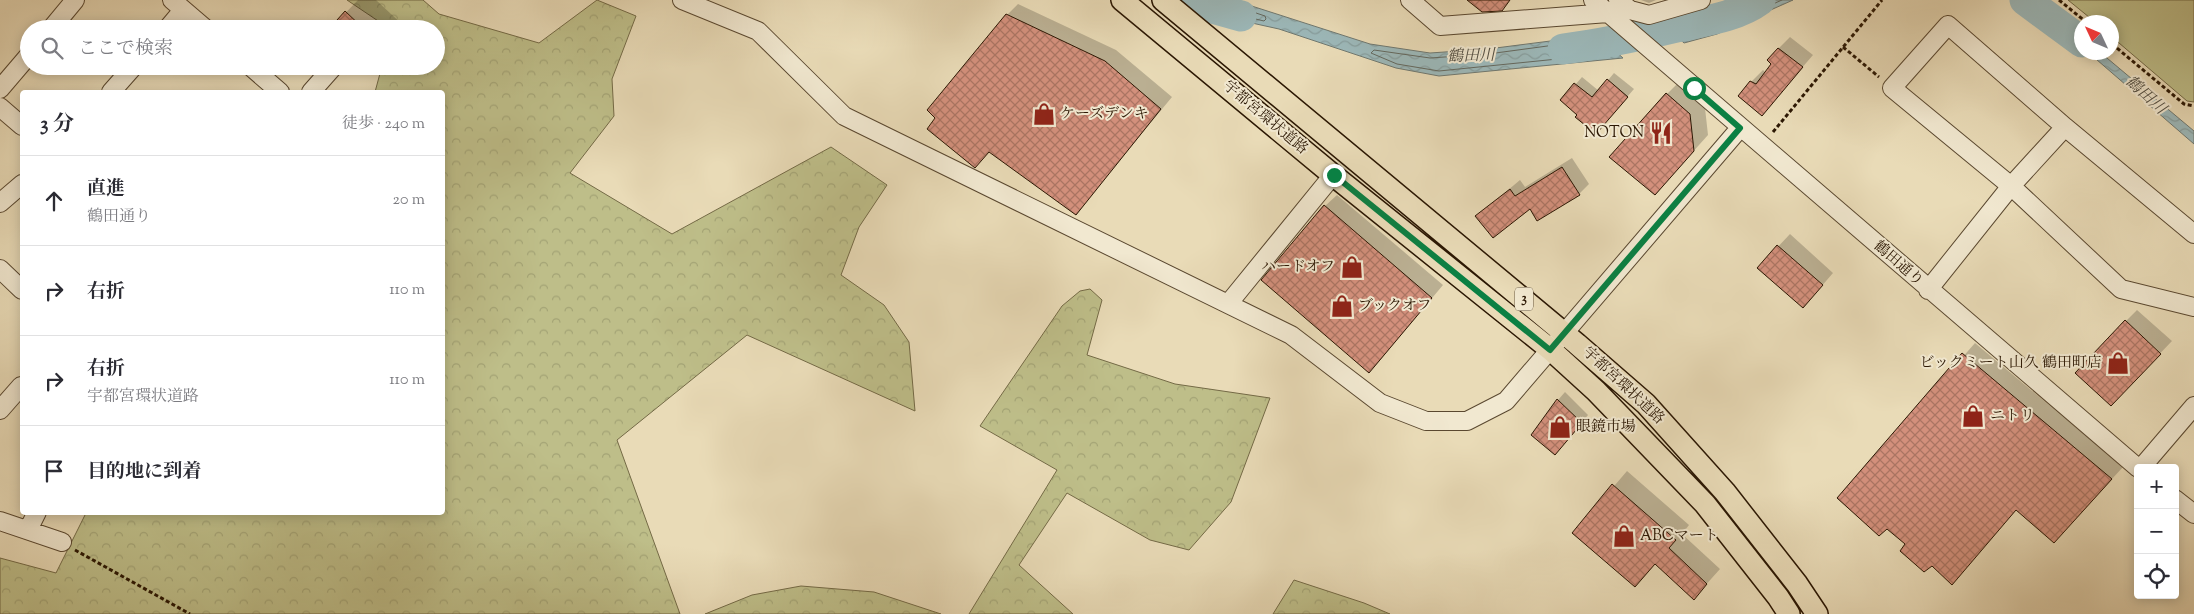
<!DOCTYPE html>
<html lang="ja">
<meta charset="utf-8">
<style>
body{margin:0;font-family:"Sorts Mill Goudy","Noto Serif JP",serif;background:#f2f2f3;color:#2b2b33}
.controls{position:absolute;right:15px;bottom:15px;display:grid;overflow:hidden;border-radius:5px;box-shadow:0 2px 12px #0003}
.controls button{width:45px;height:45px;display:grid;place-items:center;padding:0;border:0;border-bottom:1px solid #e1e1e2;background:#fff;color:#2b2b33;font:25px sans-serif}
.compass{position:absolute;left:2074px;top:15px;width:45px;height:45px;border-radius:50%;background:#fff;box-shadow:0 2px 12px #0003;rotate:314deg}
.stop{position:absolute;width:15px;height:15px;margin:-11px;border:4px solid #0b8043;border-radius:50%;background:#fff}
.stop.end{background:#0b8043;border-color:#fff;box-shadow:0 1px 5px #0008}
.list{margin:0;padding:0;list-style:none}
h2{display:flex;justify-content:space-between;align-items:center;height:65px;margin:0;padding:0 20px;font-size:21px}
h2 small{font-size:16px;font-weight:400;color:#7c7c81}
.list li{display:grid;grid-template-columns:32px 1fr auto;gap:15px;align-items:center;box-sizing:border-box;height:90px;padding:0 20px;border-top:1px solid #e1e1e2}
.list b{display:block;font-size:19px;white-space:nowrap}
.list p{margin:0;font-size:16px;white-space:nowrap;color:#7c7c81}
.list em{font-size:16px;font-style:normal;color:#7c7c81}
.icon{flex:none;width:28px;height:28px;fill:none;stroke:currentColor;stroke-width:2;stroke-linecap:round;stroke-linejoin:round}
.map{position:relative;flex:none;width:2194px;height:614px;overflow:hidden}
.search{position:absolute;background:#fff;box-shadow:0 2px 12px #0003;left:20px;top:20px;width:425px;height:55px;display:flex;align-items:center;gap:12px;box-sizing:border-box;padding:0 18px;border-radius:28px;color:#7c7c81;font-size:19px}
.panel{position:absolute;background:#fff;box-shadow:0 2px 12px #0003;left:20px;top:90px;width:425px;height:425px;border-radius:5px}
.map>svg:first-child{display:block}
</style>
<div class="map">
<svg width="2194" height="614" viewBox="0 0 2194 614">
<defs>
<pattern id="forest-crowns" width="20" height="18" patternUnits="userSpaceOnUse" patternTransform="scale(1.25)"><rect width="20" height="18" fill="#bebe89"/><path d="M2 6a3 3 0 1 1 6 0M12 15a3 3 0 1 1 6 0" fill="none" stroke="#a3a375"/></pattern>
<pattern id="water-waves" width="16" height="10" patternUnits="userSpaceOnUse" patternTransform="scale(1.25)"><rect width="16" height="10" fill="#9cb8b9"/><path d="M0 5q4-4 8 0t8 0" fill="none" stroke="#879d9d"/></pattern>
<pattern id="building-cross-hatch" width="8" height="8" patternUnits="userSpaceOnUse" patternTransform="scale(1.25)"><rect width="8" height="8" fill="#d3907c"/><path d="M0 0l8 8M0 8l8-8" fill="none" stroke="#ab7563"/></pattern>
</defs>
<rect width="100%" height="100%" fill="#e9dbb7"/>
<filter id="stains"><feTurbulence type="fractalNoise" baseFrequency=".004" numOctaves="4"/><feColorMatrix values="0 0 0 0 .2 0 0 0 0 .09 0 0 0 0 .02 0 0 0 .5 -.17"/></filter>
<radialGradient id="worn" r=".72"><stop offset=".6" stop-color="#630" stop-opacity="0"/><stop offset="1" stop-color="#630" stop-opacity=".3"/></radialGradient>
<path fill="url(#forest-crowns)" stroke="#746a46" d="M347 0H423L439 14 539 43 597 0 636 16 612 79 614 116 570 173 672 234 831 147 887 185 859 227 841 275 884 305 909 342 915 411 747 335 617 440 680 614H0V558L56 573 86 513 442 512V92H375L382 66H436V29H390Z
M1090 289 1102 300 1087 355 1175 384 1270 398 1231 502 1189 550 1150 540 1067 493 1019 565 1073 614H969L1057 470 980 426 1062 306 1080 291Z
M1294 580 1364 603 1390 614H1273Z
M801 586 874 592 941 614H705L752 595Z"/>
<path fill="#bebe89" stroke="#746a46" d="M2068 0H2194V102L2187 101 2112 37V22H2095Z"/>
<path fill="url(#water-waves)" stroke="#6f7870" d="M1195 0H1233L1370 44 1430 53 1488 49 1597 35 1623 58 1439 76 1396 68 1279 29 1211 14Z
M1737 0H1793L1717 34 1684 43 1667 27 1697 18Z
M2025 0H2040L2081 36V47Z
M2089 53H2101L2194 131V144Z"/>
<path fill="#0003" d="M358 0H376L406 28 330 29Z
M1641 0H1656L1649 3Z
M1018 4 1116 50 1172 97 1076 213 1007 15Z
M1790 37 1813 55 1762 114 1751 82 1763 70 1766 73 1773 64 1778 49Z
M1614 73 1634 89 1596 133 1562 100 1582 77 1599 91Z
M1682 79 1704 99 1708 135 1655 194 1667 94Z
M1572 158 1589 184 1579 194 1530 208 1477 216 1520 180 1525 187Z
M1337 195 1443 285 1380 360 1325 206Z
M1790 234 1833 273 1814 295 1759 267Z
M2137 310 2172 341 2122 393 2126 321Z
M1975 343 2123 467 2065 530 2017 509 1952 583 1886 527 1839 498Z
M1565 392 1588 415 1562 446 1558 400Z
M1627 471 1689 525 1682 534 1720 569 1694 598 1656 563 1635 586 1574 533Z"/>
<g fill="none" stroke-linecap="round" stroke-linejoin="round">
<path stroke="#64685e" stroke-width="1" d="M1203 0 1214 9 1264 21 1266 19 1265 16 1238 7 1235 0
M1737 0C1736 12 1692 25 1680 28L1679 32 1686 37 1716 29 1782 0
M1594 40 1607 50V54L1439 71 1397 64 1371 53 1374 50 1430 58 1488 54Z"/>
<path stroke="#9cb8b9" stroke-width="31" d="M1184 0 1241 16
M2025 0 2082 42
M1563 49C1602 44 1639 36 1677 27 1704 21 1737 17 1760 0"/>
</g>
<path fill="url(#building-cross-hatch)" stroke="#2b1703" d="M1467 0H1510L1502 11 1482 12Z
M345 11 364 29H329Z
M1006 14 1105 61 1161 109 1076 215 989 152 975 168 927 129 935 118 927 110Z
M1778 48 1803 67 1762 116 1738 96 1750 81 1756 84 1771 64 1767 60Z
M1607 79 1628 97 1596 134 1575 117 1577 115 1560 100 1574 83 1592 97Z
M1666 93 1690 114 1694 151 1655 195 1609 157Z
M1562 167 1580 195 1537 221 1530 209 1493 238 1475 216 1510 189 1515 196Z
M1324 205 1432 298 1369 373 1261 280Z
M1777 245 1823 285 1803 308 1757 268Z
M2125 320 2161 354 2111 406 2075 373Z
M1962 353 2112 479 2054 543 2016 510 1952 585 1932 566 1924 572 1900 551 1905 544 1887 529 1879 536 1837 498Z
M1557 399 1582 423 1555 455 1531 435Z
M1612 484 1676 540 1669 548 1707 584 1694 600 1655 564 1635 587 1572 533Z"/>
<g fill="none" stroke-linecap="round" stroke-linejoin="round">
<defs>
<path id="minor" d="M172 0 206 29
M682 0 758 31 844 116 1291 335 1380 403 1426 421H1467L1506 401 1740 128
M1410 0 1440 26 1608 13
M1593 0 2138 468
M1618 0 1630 10 1649 15 1701 0
M51 29 75 0
M167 29 183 10
M250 66 280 92
M0 89 29 55
M111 92 134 66
M311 92 334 66
M0 107 22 126
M2065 127 1948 25 1892 88 2011 186 2121 289 2194 307
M0 203 22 184
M0 269 22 290
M1928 290 2011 186 2065 127 2194 234
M1228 304 1333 175
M0 410 21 386 22 387
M2141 468 2194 406
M2175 499 2194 514
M0 521 62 542
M28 530 37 512"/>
<path id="major" d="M1122 0 1333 175 1551 350 1596 391 1705 504 1778 597 1789 614
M1163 0 1577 344 1646 404 1725 492 1797 584 1817 614"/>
</defs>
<use href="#minor" stroke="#5a4830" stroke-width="20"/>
<use href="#major" stroke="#2b1703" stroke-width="24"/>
<path stroke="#2b1703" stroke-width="3" stroke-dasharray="4 2.5" stroke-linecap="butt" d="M2059 0 2086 22
M2112 44 2184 104 2194 106
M1843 47 1879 77
M1773 132 1882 0
M75 550 190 614"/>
<use href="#minor" stroke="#f1e8d0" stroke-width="18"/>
<use href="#major" stroke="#e9dbb7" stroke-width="21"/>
</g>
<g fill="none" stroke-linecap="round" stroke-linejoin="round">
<path stroke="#0b8043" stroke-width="6" d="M1334 175 1550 350 1740 128 1694 88"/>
</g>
<defs>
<symbol id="shop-bare" viewBox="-9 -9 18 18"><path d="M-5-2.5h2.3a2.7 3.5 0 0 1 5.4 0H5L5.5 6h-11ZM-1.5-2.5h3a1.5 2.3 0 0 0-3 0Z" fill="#8f2418" stroke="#f1e8d0" stroke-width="2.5" paint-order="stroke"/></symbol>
<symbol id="restaurant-bare" viewBox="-9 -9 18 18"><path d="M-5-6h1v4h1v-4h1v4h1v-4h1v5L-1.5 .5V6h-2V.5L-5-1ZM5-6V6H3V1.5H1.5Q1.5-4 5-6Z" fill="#8f2418" stroke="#f1e8d0" stroke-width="2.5" paint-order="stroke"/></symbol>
</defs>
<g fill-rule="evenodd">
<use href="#shop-bare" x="1028" y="98" width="32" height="32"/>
<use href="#restaurant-bare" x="1645" y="117" width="32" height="32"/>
<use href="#shop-bare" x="1336" y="251" width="32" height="32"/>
<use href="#shop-bare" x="1326" y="290" width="32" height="32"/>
<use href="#shop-bare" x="2102" y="347" width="32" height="32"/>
<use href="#shop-bare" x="1957" y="400" width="32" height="32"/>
<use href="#shop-bare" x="1544" y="411" width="32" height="32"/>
<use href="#shop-bare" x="1608" y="520" width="32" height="32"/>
</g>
<g text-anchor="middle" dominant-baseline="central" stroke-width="4" stroke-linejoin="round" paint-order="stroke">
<rect fill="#f1e8d0" stroke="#665640" stroke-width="1" x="1515" y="287.5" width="18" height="23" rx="4"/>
<g font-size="14" font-weight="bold" fill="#2b1703">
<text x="1524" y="299">3</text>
</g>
<g font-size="15" fill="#2b1703" stroke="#f1e8d0" text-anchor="start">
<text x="1060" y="114">ケーズデンキ</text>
<text x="1644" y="133" text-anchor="end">NOTON</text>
<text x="1335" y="267" text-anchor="end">ハードオフ</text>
<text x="1358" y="306">ブックオフ</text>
<text x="2102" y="363" text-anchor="end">ビックミート山久 鶴田町店</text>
<text x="1990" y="416">ニトリ</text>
<text x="1576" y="427">眼鏡市場</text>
<text x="1640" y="536">ABCマート</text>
</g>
<g font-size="15" fill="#2b1703" stroke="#f1e8d0">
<text transform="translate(1265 118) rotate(40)">宇都宮環状道路</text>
<text transform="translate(1898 264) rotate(41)">鶴田通り</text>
<text transform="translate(1623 386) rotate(43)">宇都宮環状道路</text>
</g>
<g font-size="16" font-style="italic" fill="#534f43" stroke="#f1e8d0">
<text transform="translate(1471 57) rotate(-2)">鶴田川</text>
<text transform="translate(2145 96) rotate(42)">鶴田川</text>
</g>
</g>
<rect width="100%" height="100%" filter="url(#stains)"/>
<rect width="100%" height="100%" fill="url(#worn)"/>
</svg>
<div class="controls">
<button>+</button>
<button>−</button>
<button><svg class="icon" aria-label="locate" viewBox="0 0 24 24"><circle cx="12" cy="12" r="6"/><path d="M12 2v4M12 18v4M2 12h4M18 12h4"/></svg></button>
</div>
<svg class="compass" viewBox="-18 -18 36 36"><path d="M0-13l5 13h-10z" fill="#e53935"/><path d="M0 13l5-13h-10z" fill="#7c7c81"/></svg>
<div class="stop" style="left:1694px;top:88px"></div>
<div class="stop end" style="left:1334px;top:175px"></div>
<div class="search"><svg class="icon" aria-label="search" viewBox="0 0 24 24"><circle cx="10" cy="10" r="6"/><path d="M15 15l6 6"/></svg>ここで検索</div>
<section class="panel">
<h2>3 分<small>徒歩 · 240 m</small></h2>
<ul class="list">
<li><svg class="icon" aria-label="ahead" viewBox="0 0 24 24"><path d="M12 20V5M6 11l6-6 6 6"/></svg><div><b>直進</b><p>鶴田通り</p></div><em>20 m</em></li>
<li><svg class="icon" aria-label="right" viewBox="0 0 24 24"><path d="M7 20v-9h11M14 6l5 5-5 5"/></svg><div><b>右折</b></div><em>110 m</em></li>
<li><svg class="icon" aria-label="right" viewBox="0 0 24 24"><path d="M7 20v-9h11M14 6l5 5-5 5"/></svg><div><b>右折</b><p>宇都宮環状道路</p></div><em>110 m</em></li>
<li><svg class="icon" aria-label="arrive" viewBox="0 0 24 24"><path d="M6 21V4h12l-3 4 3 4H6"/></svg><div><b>目的地に到着</b></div></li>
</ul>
</section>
</div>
